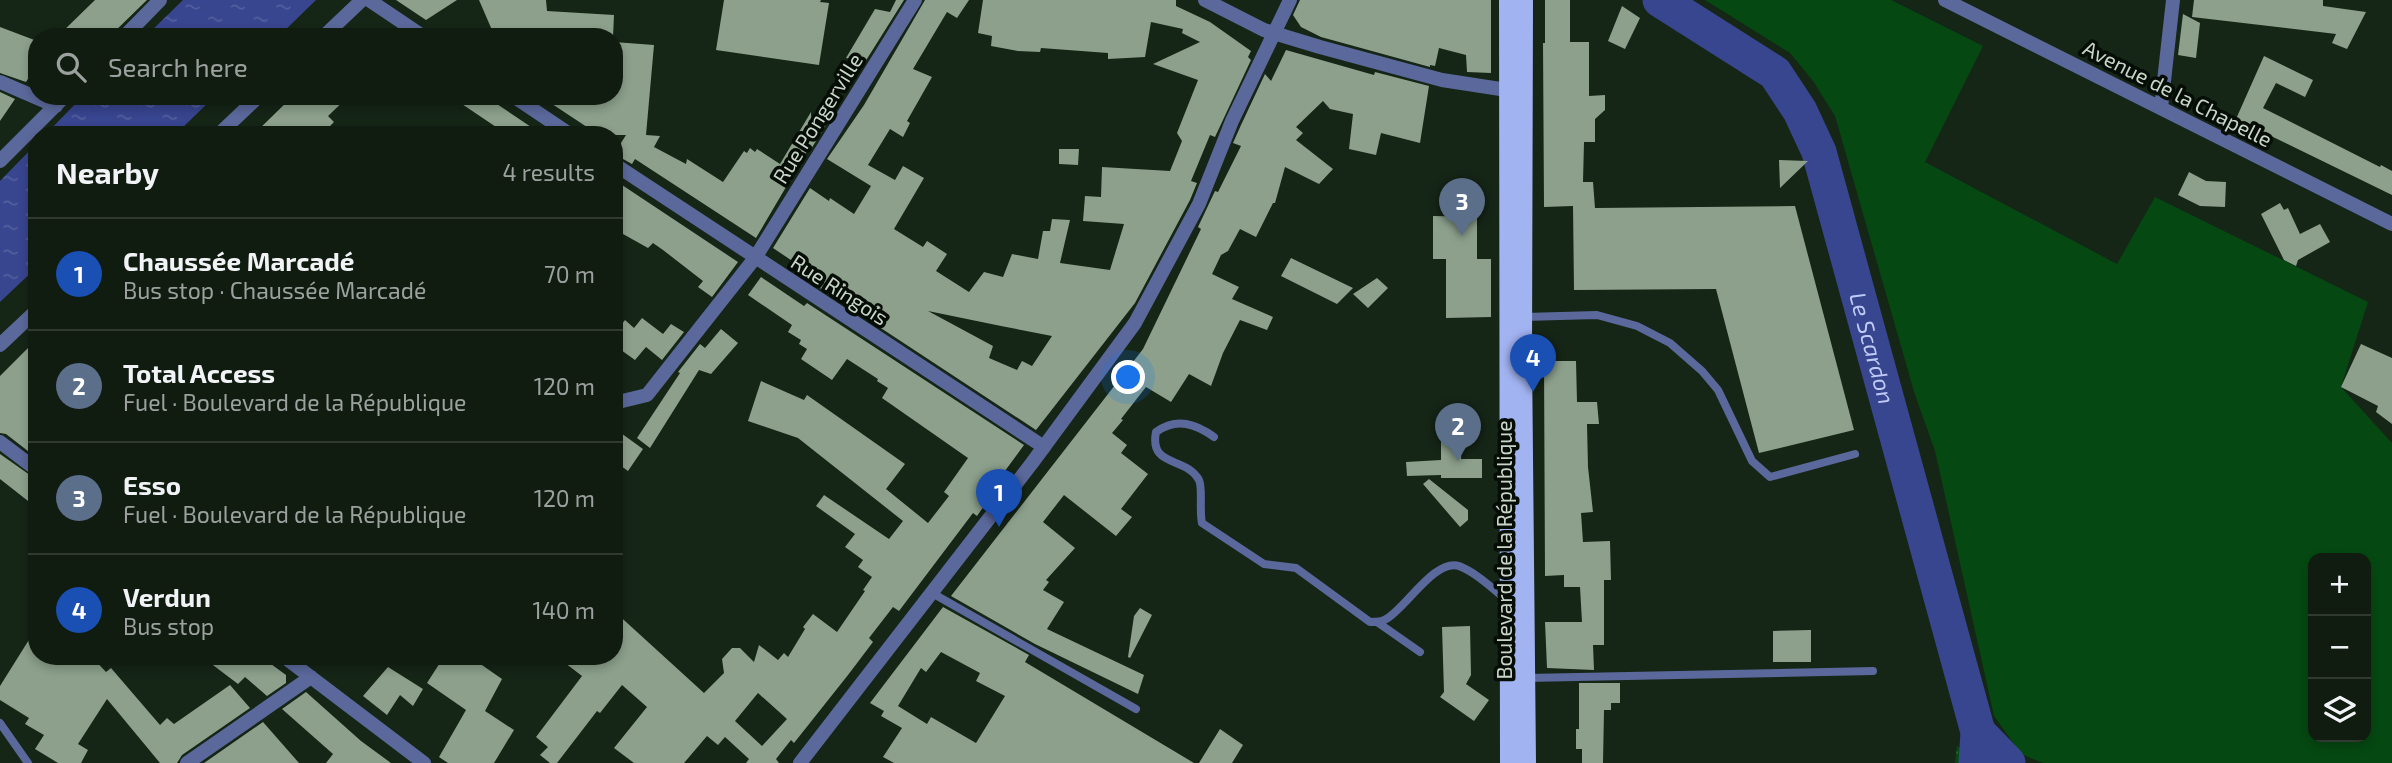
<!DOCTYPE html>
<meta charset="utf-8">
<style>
body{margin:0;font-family:"Exo 2",sans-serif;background:#1e291e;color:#f1f3f6}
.controls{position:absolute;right:21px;bottom:21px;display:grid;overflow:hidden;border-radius:14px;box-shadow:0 4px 10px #0003}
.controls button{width:63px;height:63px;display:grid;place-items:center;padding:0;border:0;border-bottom:2px solid #303a30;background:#101c10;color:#f1f3f6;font:35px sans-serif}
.you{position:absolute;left:1129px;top:378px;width:24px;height:24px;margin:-18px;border:5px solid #fff;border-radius:50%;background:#1a73e8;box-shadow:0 0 0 10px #1a73e833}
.badge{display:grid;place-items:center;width:46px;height:46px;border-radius:50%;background:#8c9099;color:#fff;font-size:23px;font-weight:700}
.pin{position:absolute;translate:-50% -58px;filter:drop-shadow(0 2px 4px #0008)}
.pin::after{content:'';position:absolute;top:37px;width:24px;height:21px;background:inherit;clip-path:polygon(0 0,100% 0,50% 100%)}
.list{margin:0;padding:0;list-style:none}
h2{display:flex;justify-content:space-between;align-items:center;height:91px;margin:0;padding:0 28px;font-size:30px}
h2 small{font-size:23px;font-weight:400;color:#9ca19f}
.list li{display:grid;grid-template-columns:46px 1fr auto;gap:21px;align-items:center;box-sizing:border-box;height:112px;padding:0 28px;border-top:2px solid #303a30}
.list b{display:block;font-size:26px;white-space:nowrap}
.list p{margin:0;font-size:23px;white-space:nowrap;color:#9ca19f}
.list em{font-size:23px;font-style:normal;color:#9ca19f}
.icon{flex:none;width:38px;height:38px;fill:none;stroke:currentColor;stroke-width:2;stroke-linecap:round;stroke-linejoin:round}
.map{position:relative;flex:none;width:2392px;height:763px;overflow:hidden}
.search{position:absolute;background:#101c10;box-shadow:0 4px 10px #0003;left:28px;top:28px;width:595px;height:77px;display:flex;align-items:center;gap:18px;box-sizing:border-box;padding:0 24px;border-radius:28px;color:#9ca19f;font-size:26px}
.panel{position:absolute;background:#101c10;box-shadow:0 4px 10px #0003;left:28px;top:126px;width:595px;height:539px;border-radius:28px}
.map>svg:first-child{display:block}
</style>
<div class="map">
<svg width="2392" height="763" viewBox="0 0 2392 763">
<defs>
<pattern id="grass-dots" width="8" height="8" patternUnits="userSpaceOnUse" patternTransform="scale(1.75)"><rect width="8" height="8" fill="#054811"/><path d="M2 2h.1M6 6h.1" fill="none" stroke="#286232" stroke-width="1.8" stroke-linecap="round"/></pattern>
<pattern id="water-ripples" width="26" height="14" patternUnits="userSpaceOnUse" patternTransform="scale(1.75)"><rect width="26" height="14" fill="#38458f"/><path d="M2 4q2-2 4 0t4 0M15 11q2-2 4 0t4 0" fill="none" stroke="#535f9d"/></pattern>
</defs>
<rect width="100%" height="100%" fill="#152516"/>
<path fill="url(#grass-dots)" d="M1957 746 1987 763H1955Z"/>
<path fill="#054811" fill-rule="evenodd" d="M1705 0H1891L1983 46 1925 162 2117 264 2155 197 2368 302 2341 387 2392 443V763H2043L2021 754 1994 716 1935 451 1915 395 1835 116 1813 81 1790 53ZM2313 558H2366V737H2313Z"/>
<path fill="url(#water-ripples)" d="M183 0H316L278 37H145Z
M83 96H215L175 135H45Z
M37 143V267L0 302V181Z"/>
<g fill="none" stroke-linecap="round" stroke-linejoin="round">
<g stroke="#38458f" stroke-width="35">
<path id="s1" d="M1660 0 1775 73 1800 111 1819 152 1978 732 1976 763"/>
<path d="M1978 732 2008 763"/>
</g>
</g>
<path fill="#8ca08c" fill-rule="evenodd" d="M95 0H147L109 37H57Z
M396 0H457L426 20Z
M479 0H546L547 11 614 15 613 37H495Z
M724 0H821L820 2 829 3 819 65 716 50Z
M896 0H904L865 62 846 58 875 9 890 12Z
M925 0H969L957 18 947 12 913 69 932 77 907 121 910 123 903 137 890 129 868 165 895 180 903 166 924 178 894 229 923 247 927 241 947 254 936 271 969 292 984 272 1003 277 1012 254 1038 259 1043 231H1050L1052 219 1070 220 1060 263 1110 270 1124 224 1083 221 1085 196 1101 197 1102 167 1170 171 1182 141 1177 133 1198 80 1153 64 1200 42 1182 33 1183 29 1151 22 1145 57 1108 59V53L1041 48 1040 52 1018 51 991 46 992 36 978 33 983 0H1176V6L1210 22 1251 51 1248 57 1251 60 1215 137 1210 135 1191 181 1197 183 1190 200 1135 303 1036 430 820 288 825 283 773 248 810 188 829 201 830 198 854 214 871 186 827 159 864 105ZM928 311 1001 326 1052 336 1032 366 1022 361 1017 370 989 358 993 346Z
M1300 0H1491V73L1467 72 1466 55 1439 48 1435 66 1430 65V67L1321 37 1301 27 1293 15Z
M1545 0H1570V42H1589V96L1605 95V110L1595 119V142H1584L1583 182H1593L1595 208 1795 206 1854 430 1759 453 1716 289 1574 290 1573 206 1544 207 1543 43H1545Z
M2194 0H2323V6L2366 12 2347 49 2332 43 2336 34 2192 17Z
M1622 6 1640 18 1625 49 1608 41Z
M2183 14 2200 23 2196 58 2178 55Z
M0 27 37 41V76L31 74 26 82 0 73Z
M614 42 654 45 646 135 660 136 654 147 686 164 687 159 723 182 744 151 747 153 750 148 755 152 757 149 780 164 811 112V116L826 125 811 149 809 148 756 238 635 159 632 164 614 154 626 135H599L540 96H614Z
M1286 50 1374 75 1375 72 1429 86 1420 143 1381 133 1376 155 1349 149 1353 114 1330 109 1323 101 1296 127 1303 133 1296 140 1333 169 1319 184 1285 167 1275 203H1273L1256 237 1240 229 1228 251 1221 255 1212 274 1239 287 1232 299 1273 317 1267 330 1240 320 1223 353 1211 386 1189 374 1171 402 1146 387 1121 419 1123 420 1112 433 1127 445 1121 453 1148 474 1121 509 1132 517 1116 536 1064 495 1043 522 1075 548 1046 580 1049 582 1043 590 1064 602 1047 629 1144 675 1138 694 1035 644 951 596 1143 349 1201 229 1198 227 1215 191 1218 192 1241 146 1233 143 1241 125 1265 74 1271 81Z
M2264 56 2313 80 2305 97 2276 83 2263 108 2380 167 2381 165 2392 171V195L2236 119Z
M0 92 15 99 0 121Z
M293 96H349L328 116 334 122 321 135H253Z
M450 96H485L543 135H504L505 133Z
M1059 149H1079L1078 165 1059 164Z
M1779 160 1808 161 1780 188Z
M2189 172 2206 181 2226 182 2225 207 2200 206 2178 195Z
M614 176 621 180 619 183 738 262 712 297 698 287 703 281 663 250 653 243 648 248 614 229Z
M2280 203 2284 210 2288 208 2300 234 2320 224 2330 242 2298 260 2296 266 2284 260 2261 214Z
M1433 216 1477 217V259H1491V317L1446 318V259H1433Z
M1291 258 1353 288 1337 304 1281 276Z
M761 277 804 306 807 303 1024 445 988 494 991 496 977 516 973 513 899 611 893 607 869 638 873 642 848 675 794 743 791 740 776 759 779 763H746L749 759 725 737 718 745 707 736 684 763H634L614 748 647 707 622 685 600 713 597 711 557 763H550L540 755 548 747 536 737 582 676 556 656H614V611L704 693 724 673 722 659 732 648H740L754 662 759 645 778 660 784 653 788 657 805 629 803 627 813 614 837 632 865 591 863 590 872 577 858 567 863 560 845 547 855 534 816 506 824 495 889 539 903 521 798 438 748 421 761 381 804 400 807 395 905 464 886 489 928 523 949 496 944 492 968 458 882 398 888 388 877 381 878 379 847 359 832 380 801 359 807 349 799 344 801 340 788 332 792 325 748 295ZM758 693 787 719 762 746 735 721Z
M1377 278 1388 288 1368 308 1353 294Z
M642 318 663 334 671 324 684 332 662 360 646 347 635 360 614 345V334L625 320 634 328Z
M721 329 738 343 711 374 699 370 650 448 637 438 680 373 678 372 700 344 705 348Z
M37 339V458L6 434 0 433V376Z
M2361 344 2392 358V424L2376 412 2378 406 2341 387Z
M1544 361H1576L1577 402H1597L1599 424H1587L1588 467 1593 512 1581 513 1583 542 1610 541 1611 580H1604V645H1593L1594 670 1547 668 1545 622H1582L1580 587H1564V575L1545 576Z
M614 428 643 449 628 471 614 461Z
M1441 436H1462L1461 459H1482V478H1441V475L1407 476 1406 462 1441 460Z
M0 454 37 480V508L0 479Z
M1429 479 1468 510V520L1460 527 1423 484Z
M943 607 1029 655 1025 662 1194 763H894L883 757 902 728 881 716 884 711 870 703ZM941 652 980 673 976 681 1005 696 976 743 931 717 927 724 898 706 921 668 926 672Z
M1140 608 1152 615 1130 658 1128 657 1134 616Z
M1470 626 1471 675 1466 684 1489 700 1474 721 1440 697 1444 692 1442 627Z
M37 627V656H91L106 672 111 668 160 725 167 718 174 724 230 685 250 708 182 755 177 763H160L107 699 78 744 88 750 81 763H58L35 749 44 735 25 724 29 718 0 700V686Z
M1811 630V662H1773V631Z
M201 656H260L286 675V683L267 696 245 677 238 684Z
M456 656H469L502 679 485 711 514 730 494 763H448L439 757 466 710 427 683 443 658 451 664Z
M388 667 423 689 413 706 400 695 387 715 363 696Z
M1579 683H1620V703H1611V710H1604L1603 763H1582V749H1576V729H1579Z
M306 692 361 741 391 763H326L333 754 282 709Z
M263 722 299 763H204Z
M1220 729 1243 745 1232 763H1199Z"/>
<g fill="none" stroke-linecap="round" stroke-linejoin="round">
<path stroke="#5b689b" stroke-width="8" d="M1521 317 1597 315 1637 326 1670 343 1702 371 1718 390 1752 461 1770 477 1855 454
M1214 437C1196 424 1177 417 1156 432 1149 468 1186 456 1199 480 1203 488 1199 510 1202 523L1264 564 1296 568 1370 622C1375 622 1382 622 1386 619 1405 609 1435 558 1459 566 1477 573 1493 589 1508 601
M932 593 1136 709
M1377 622 1420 652
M1526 678 1873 671
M0 723 28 763"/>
<path stroke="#5b689b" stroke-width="14" d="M369 0 424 37
M1205 0 1264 30 1320 47 1442 80 1507 90
M124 37 160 0
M323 37 362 0
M0 82 56 106
M513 96 571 135
M2161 108 2173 0
M218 135 259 96
M0 161 65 96
M614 164 1044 447
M0 345 37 310
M614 403 647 395 755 258 915 0
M0 442 37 470
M283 656 424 763
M187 763 311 677"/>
<path stroke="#5b689b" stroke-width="14" d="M1945 0 2392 224
M800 763 1032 463 1135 323 1199 204 1232 121 1290 0"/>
<path stroke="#a2b3f2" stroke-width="18" d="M1508 0 1509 763
M1524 0 1523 356 1527 763"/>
</g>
<g text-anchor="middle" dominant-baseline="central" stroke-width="7" stroke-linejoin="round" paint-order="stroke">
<g font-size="21" fill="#cad5ca" stroke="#060d06">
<text transform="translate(2178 93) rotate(27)">Avenue de la Chapelle</text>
<text transform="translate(817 118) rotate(-58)">Rue Pongerville</text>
<text transform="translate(840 289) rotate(33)">Rue Ringois</text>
<text transform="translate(1503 550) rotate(-90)">Boulevard de la République</text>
</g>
<g font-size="23" font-style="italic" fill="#bfcbf6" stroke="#060d06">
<text stroke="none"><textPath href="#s1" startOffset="430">Le Scardon</textPath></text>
</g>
</g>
</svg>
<div class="controls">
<button>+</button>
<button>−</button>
<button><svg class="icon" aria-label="layers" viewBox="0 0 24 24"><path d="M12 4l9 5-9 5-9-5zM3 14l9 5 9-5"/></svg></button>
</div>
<div class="you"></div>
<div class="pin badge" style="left:999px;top:527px;background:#1a4fb4">1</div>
<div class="pin badge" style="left:1458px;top:461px;background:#5c6f8a">2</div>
<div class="pin badge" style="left:1462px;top:236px;background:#5c6f8a">3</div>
<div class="pin badge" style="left:1533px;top:392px;background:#1a4fb4">4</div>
<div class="search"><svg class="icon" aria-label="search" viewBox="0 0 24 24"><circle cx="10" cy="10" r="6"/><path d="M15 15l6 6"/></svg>Search here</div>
<section class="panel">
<h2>Nearby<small>4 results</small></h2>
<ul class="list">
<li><span class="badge" style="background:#1a4fb4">1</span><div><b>Chaussée Marcadé</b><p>Bus stop · Chaussée Marcadé</p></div><em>70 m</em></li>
<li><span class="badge" style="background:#5c6f8a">2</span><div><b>Total Access</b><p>Fuel · Boulevard de la République</p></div><em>120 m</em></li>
<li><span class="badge" style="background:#5c6f8a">3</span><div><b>Esso</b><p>Fuel · Boulevard de la République</p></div><em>120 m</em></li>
<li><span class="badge" style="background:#1a4fb4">4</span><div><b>Verdun</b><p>Bus stop</p></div><em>140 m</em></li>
</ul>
</section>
</div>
